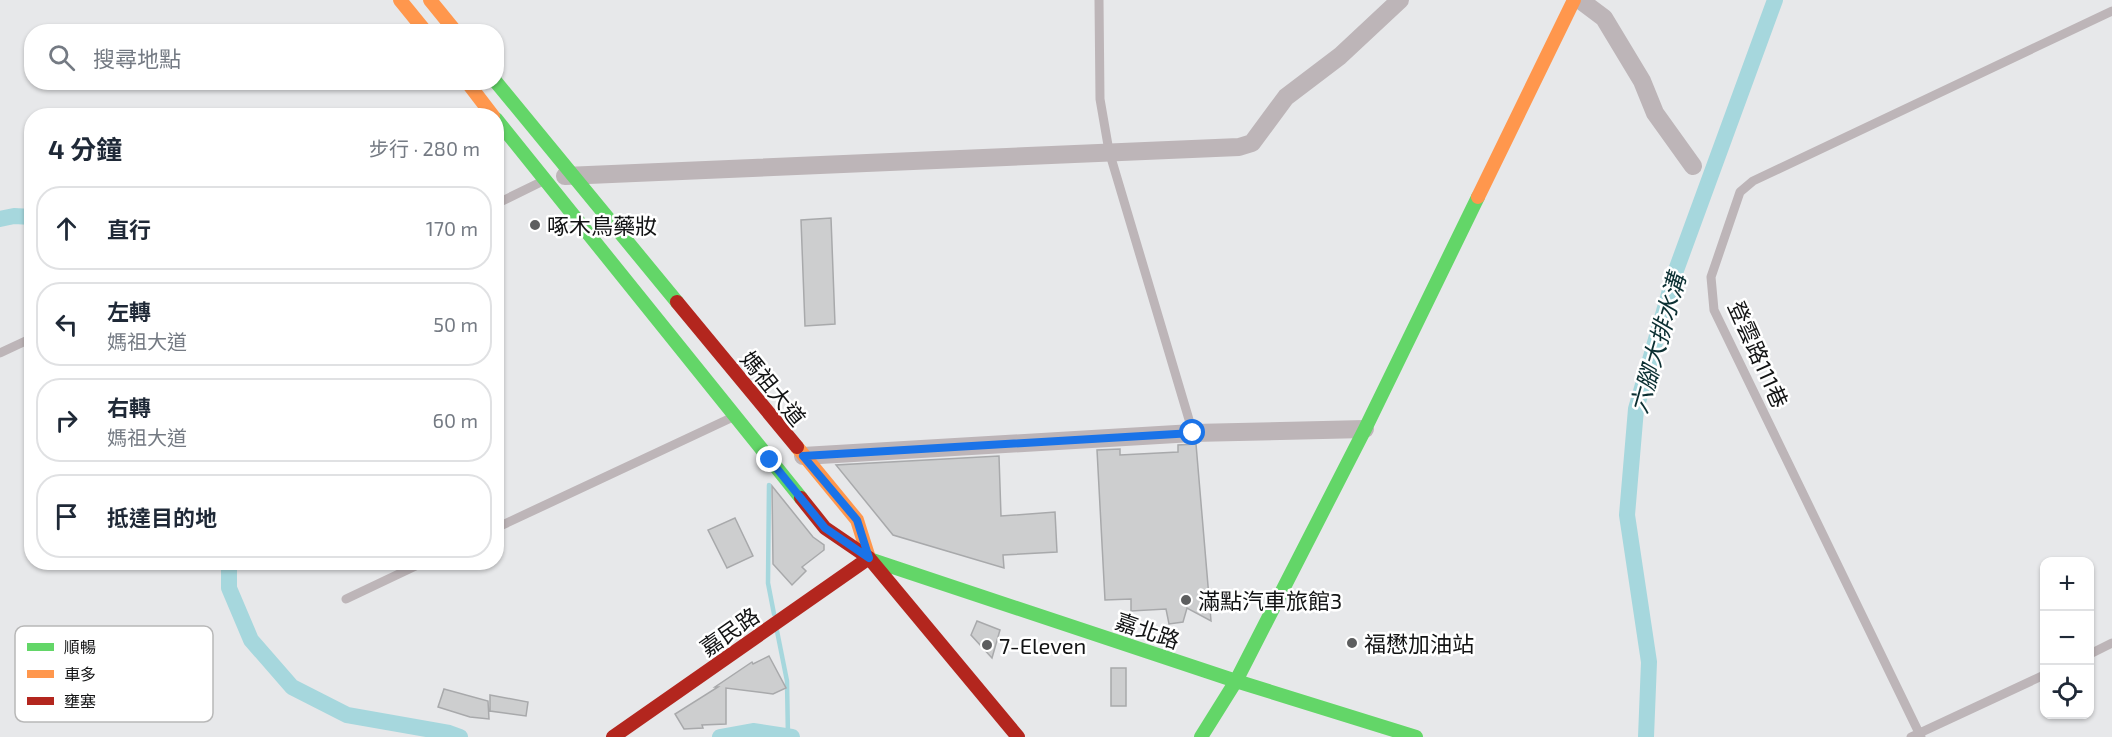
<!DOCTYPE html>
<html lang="zh-TW">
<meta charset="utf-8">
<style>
body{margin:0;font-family:"Exo 2","Noto Sans TC",sans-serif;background:#f2f2f3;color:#1f2937}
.controls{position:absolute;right:18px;bottom:18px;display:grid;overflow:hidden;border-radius:12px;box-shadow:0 2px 4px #0004}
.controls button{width:54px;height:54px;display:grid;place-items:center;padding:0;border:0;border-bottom:2px solid #e0e1e3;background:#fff;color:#1f2937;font:30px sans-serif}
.stop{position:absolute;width:18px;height:18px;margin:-14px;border:4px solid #1a73e8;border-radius:50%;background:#fff}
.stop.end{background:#1a73e8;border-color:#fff;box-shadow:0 2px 6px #0008}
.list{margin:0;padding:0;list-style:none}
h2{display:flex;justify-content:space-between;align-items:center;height:78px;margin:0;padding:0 24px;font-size:26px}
h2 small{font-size:20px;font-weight:400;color:#747a83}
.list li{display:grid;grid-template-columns:39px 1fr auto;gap:18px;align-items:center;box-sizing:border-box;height:84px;margin:0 12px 12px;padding:0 12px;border:2px solid #e0e1e3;border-radius:24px}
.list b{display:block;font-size:22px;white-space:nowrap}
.list p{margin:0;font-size:20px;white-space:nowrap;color:#747a83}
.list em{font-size:20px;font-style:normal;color:#747a83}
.icon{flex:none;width:33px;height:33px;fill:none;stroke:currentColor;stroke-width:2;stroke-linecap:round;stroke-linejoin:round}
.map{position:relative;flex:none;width:2112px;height:737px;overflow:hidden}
.search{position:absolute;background:#fff;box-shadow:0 2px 4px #0004;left:24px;top:24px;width:480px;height:66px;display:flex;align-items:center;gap:15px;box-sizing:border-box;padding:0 21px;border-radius:24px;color:#747a83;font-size:22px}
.panel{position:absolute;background:#fff;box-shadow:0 2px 4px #0004;left:24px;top:108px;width:480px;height:462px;border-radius:24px}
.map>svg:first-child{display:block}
</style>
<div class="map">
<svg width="2112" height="737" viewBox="0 0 2112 737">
<rect width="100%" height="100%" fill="#e7e8ea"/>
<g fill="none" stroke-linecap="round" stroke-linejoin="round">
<path stroke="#a6d7dd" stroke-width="4.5" d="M769 485 768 583 774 614
M777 631 787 681 788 737"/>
<path stroke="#a6d7dd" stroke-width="16" d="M0 219 14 216 32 217
M229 562V588L251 640 292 687 347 715 449 733 460 737
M720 737 753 731 792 737
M1646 737 1649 662 1627 515 1636 409 1675 273 1775 0"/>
</g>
<path fill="#cdcecf" stroke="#a8a9ab" stroke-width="1.5" d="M831 218 835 324 805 326 801 220Z
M1196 444 1211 621 1187 608 1183 622 1169 624 1166 609 1131 611V599L1105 600 1097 450 1120 449V455L1178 452V445Z
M999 456 1001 516 1055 512 1057 552 1003 555 1004 568 893 535 836 465Z
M772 486 813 537 824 545V550L802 567 806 571 792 585 773 564Z
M735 518 753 556 727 568 708 530Z
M977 621 1000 630 992 658 971 635Z
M769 656 786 688 773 694 726 688V724L702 725 703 728 684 729 675 714 718 687H715L752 662 753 664Z
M1111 668H1126V706H1111Z
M444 689 488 701 489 719 470 717 438 707Z
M490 695 528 702 526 716 490 711Z"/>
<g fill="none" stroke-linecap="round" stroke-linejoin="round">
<path stroke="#bdb5b8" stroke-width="9" d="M1099 0 1100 99 1109 151 1193 433
M496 204 543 181
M0 353 32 338
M496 528 733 417
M346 599 424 562
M2090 654 2112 643
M1911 737 2044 675
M1921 737 1714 310 1711 277 1740 192 1753 181 2112 11"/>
<path stroke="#bdb5b8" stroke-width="18" d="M1580 0 1604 18 1642 81 1655 113 1693 166
M565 176 1239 147 1252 143 1286 97 1340 56 1400 0
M803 456 1193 433 1365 429"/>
<path stroke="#63d668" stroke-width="14" d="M496 82 677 302
M496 119 801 498
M869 559 1236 681 1416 737
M1201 737 1236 681 1365 429 1478 197"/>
<path stroke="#ff974d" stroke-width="14" d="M400 0 426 32
M430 0 456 32
M467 82 493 116
M1478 197 1574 0
M797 447 857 520 869 558"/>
<path stroke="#b3261e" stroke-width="14" d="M677 302 797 447
M801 498 825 528 869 558 1018 737
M613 737 869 558"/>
</g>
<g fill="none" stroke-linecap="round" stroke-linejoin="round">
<path stroke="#1a73e8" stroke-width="8" d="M770 460 825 528 869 558 857 520 803 456 1193 433"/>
</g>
<g fill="#5d5e5f" stroke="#fff" stroke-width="2">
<circle cx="535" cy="225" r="6"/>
<circle cx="1186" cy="600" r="6"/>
<circle cx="1352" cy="643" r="6"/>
<circle cx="987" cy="645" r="6"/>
</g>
<g text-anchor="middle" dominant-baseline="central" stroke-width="5" stroke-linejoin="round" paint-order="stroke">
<g font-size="22" fill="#121314" stroke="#fff" text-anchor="start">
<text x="547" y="225">啄木鳥藥妝</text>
<text x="1198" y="600">滿點汽車旅館3</text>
<text x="1364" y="643">福懋加油站</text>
<text x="999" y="645">7-Eleven</text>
</g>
<g font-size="22" fill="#121314" stroke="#fff">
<text transform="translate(1759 354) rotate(66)">登雲路111巷</text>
<text transform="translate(774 388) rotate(51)">媽祖大道</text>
<text transform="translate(1148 630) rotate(19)">嘉北路</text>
<text transform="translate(729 631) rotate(-35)">嘉民路</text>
</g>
<g font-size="24" font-style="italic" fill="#0b2f32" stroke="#fff">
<text transform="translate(1657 343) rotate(-74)">六腳大排水溝</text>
</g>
</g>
<rect x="15" y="626" width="198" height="96" rx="9" fill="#fff" stroke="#b8b8b8" stroke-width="1.5"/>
<rect x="27" y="643" width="27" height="8" fill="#63d668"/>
<rect x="27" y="670" width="27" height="8" fill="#ff974d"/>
<rect x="27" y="697" width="27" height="8" fill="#b3261e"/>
<g font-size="16" fill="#121314">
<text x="64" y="653">順暢</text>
<text x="64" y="680">車多</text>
<text x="64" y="707">壅塞</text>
</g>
</svg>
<div class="controls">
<button>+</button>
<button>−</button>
<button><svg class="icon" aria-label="locate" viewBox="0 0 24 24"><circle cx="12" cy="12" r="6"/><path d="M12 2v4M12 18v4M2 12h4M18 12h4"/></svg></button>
</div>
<div class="stop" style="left:1193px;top:433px"></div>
<div class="stop end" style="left:770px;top:460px"></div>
<div class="search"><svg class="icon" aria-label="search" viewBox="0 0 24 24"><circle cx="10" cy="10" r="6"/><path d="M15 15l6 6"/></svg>搜尋地點</div>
<section class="panel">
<h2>4 分鐘<small>步行 · 280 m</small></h2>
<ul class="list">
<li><svg class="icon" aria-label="ahead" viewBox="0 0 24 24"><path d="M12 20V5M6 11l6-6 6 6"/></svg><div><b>直行</b></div><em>170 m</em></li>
<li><svg class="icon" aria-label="left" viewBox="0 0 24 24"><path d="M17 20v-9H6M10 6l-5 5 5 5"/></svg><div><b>左轉</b><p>媽祖大道</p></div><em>50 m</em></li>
<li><svg class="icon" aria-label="right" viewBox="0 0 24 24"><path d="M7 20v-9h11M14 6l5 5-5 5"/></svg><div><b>右轉</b><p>媽祖大道</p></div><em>60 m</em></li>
<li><svg class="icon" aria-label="arrive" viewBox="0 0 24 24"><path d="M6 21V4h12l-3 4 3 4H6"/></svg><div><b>抵達目的地</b></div></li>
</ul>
</section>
</div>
